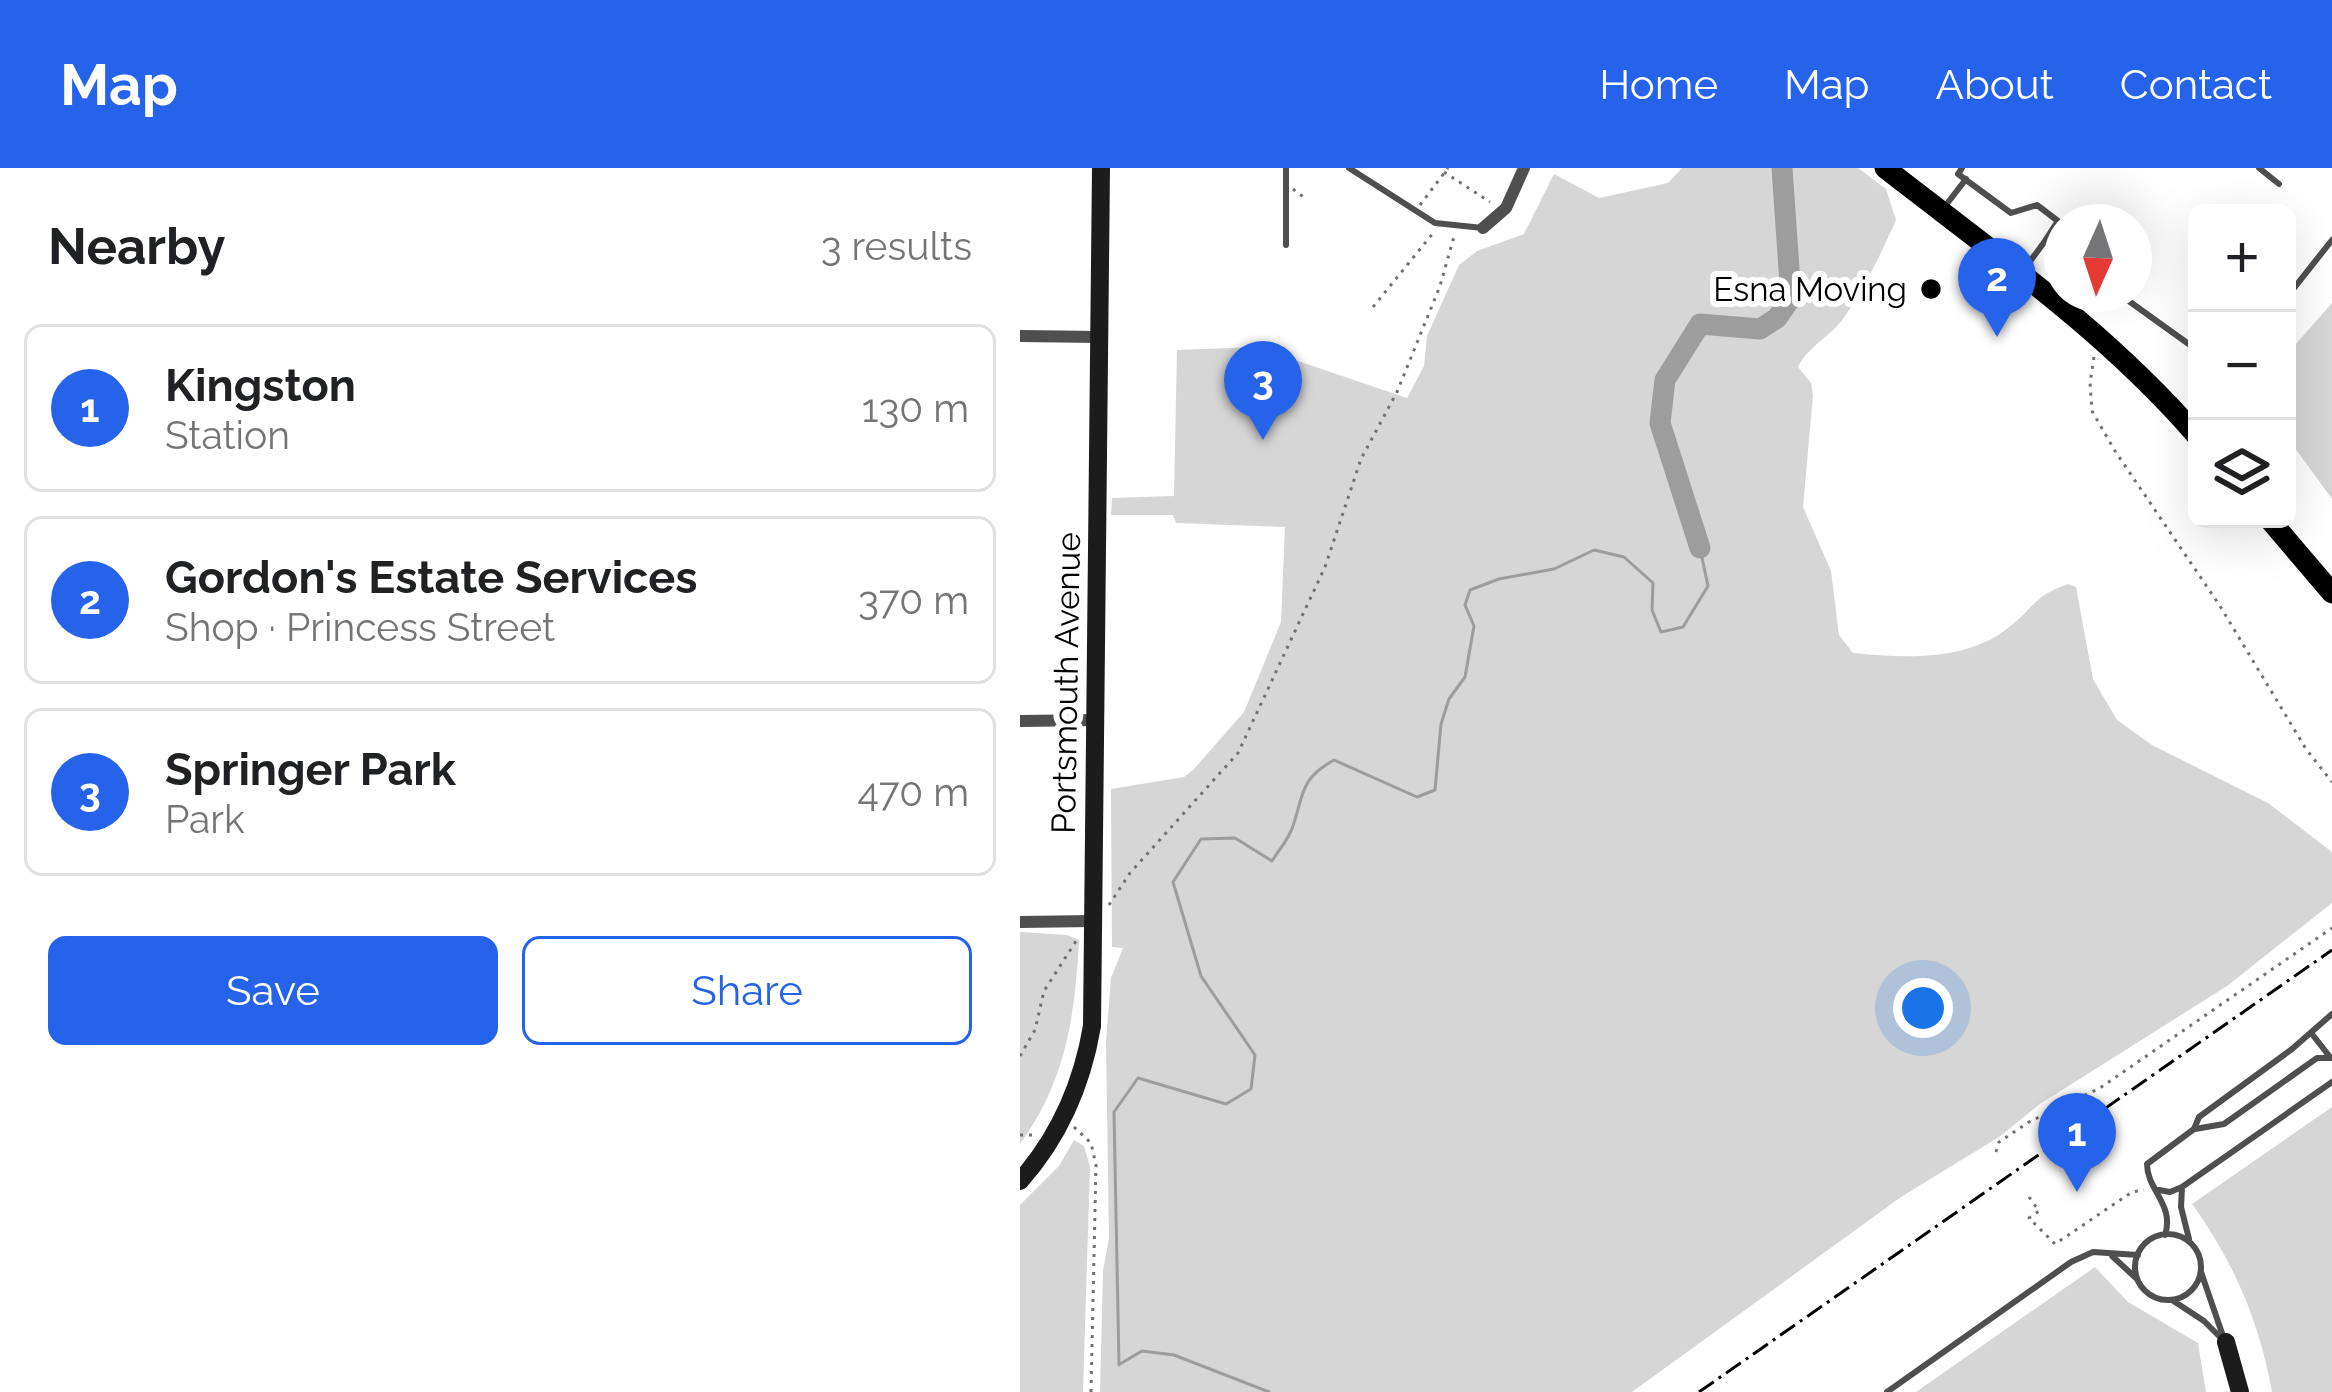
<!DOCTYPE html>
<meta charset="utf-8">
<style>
body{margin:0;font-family:Raleway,sans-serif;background:#f2f2f2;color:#202124}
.controls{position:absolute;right:36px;top:36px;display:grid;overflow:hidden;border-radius:18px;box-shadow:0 12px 48px #0002}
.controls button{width:108px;height:108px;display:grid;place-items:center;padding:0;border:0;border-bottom:3px solid #e0e0e0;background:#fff;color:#202124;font:60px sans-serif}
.compass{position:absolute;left:1024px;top:36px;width:108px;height:108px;border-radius:50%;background:#fff;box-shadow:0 12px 48px #0002;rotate:183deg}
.you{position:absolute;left:903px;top:840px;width:42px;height:42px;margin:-30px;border:9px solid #fff;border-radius:50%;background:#1a73e8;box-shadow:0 0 0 18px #1a73e833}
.badge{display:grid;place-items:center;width:78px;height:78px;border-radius:50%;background:#2563eb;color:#fff;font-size:39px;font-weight:700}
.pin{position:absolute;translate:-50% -99px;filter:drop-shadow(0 3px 6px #0008)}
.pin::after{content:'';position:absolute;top:63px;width:42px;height:36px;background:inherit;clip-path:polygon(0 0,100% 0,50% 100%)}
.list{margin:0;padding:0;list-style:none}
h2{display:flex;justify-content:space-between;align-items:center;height:156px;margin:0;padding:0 48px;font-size:51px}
h2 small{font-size:39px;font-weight:400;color:#757577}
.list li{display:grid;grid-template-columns:78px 1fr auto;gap:36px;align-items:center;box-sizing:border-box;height:168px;margin:0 24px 24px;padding:0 24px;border:3px solid #e0e0e0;border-radius:18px}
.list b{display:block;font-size:45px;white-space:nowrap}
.list p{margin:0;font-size:39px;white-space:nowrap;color:#757577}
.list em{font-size:39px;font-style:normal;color:#757577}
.actions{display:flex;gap:24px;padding:36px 48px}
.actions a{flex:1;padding:27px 0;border:3px solid #2563eb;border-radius:18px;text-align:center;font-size:42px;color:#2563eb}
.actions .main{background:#2563eb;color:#fff}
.icon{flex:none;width:66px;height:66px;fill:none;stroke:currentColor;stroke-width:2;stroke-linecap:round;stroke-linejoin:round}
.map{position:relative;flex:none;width:1312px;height:1224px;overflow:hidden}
header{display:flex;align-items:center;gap:72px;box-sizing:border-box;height:168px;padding:0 60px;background:#2563eb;color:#fff}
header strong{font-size:57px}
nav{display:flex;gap:66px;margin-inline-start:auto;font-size:42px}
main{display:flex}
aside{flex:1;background:#fff}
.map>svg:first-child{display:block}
</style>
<header>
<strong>Map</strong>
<nav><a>Home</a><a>Map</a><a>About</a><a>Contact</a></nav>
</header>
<main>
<aside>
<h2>Nearby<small>3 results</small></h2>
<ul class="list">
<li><span class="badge">1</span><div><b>Kingston</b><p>Station</p></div><em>130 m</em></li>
<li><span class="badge">2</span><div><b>Gordon's Estate Services</b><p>Shop · Princess Street</p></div><em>370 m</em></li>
<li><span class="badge">3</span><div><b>Springer Park</b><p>Park</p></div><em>470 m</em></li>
</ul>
<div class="actions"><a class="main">Save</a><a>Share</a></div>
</aside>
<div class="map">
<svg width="1312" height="1224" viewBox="0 0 1312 1224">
<rect width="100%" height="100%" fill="#fff"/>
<path fill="#d6d6d6" d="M662 0H838L866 21 876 52C862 84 845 119 825 148 812 168 789 177 778 199L791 215 793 227 783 339 811 403 819 467 833 485C884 490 945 494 988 460 1016 439 1010 430 1048 416L1056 419 1073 511 1097 552 1132 577 1248 635 1312 684V735L1207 818 1020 936 979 969 881 1029 612 1224H80L83 1103 89 1070 86 875 91 810 103 780 92 779 91 621 164 609 174 601 224 544 261 454 265 359 156 355 153 347H91L92 330 154 328 157 182 237 179 387 230 404 198 407 168 439 97 457 83 504 66 534 6 579 30 648 15Z
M1312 135V331L1267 269V186Z
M0 764 47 767 59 772C55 848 46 913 0 976Z
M1312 939V1224H1252C1240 1155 1213 1092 1172 1036Z
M54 972 64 978 70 999 63 1224H0V1037L39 998Z
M1075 1099 1108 1134 1178 1175 1186 1224H896Z"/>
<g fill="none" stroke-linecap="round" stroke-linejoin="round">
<path stroke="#9d9d9d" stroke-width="3" d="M100 1196 122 1183 154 1187 249 1224
M99 1197 94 944 118 910 206 936 231 921 235 887 181 808 153 714 181 671 215 670 252 693C259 682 269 671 273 658 284 625 280 611 314 592L397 629 415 622 421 556 429 531 445 509 454 458 445 437 450 422 479 411 534 401 574 382 604 389 633 415 632 442 641 464 663 459 688 418 680 380"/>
<path stroke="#9d9d9d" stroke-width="21" d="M680 380 640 255 645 212 680 156 740 161 757 150 771 130 762 0"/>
<path stroke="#717171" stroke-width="3" stroke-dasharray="3 6" stroke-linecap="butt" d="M424 4 470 34
M273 21 286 31
M400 37 428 0
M353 139 414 64
M1074 189 1070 215 1072 243 1095 283 1200 438 1286 581 1312 614
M89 737 110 705 218 585 305 399 341 291 377 224 420 118 435 65
M0 888 15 862 24 823 58 770
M54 959 71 975 76 997 71 1224
M0 967H16
M976 984 979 974 1009 954 1080 920 1312 760
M1009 1029 1019 1043 1009 1050 1035 1076 1112 1024 1124 1022"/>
<path stroke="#4f4f4f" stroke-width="6" d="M266 0V77
M329 0 415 55 463 60
M942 0 938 6 991 45 1017 37 1038 53 1025 73
M1239 0 1259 16
M926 37 946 11
M1003 103 1025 73 1042 85
M1099 126 1177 182
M1267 129 1312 72
M1292 866 1310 889
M1175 961 1204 956 1297 890H1311
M1162 1019 1161 1039 1169 1071
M1139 1022 1150 1024 1162 1019 1312 914
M1115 1099a33 33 0 1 1 66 0a33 33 0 1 1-66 0Z
M1145 1067C1155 1037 1127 1022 1127 996L1174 961 1179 949 1272 881 1312 846
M1092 1088 1117 1111
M1181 1104 1204 1171
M1152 1132 1184 1153 1203 1172
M867 1224 1051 1094 1073 1084 1118 1087"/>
<path stroke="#4f4f4f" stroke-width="12" d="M463 60 486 40 504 0
M0 168 79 169
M0 553 76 552
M0 754 74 753"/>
<path stroke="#1c1c1c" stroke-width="18" d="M0 1013C40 968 62 917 72 858L81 0
M1206 1174 1220 1224"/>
<path stroke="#000" stroke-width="21" d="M865 0C974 85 1086 163 1177 268
M1249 351 1312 425"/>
<path stroke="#000" stroke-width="3" stroke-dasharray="18 6 3 6" stroke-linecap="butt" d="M679 1224 1312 782"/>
</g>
<circle fill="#000" stroke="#fff" stroke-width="4.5" cx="911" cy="121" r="12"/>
<g text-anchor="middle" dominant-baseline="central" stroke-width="12" stroke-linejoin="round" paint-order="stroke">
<g font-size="33" fill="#000" stroke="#fff" text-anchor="end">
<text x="887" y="121">Esna Moving</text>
</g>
<g font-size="33" fill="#000" stroke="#fff">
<text transform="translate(46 515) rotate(-89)">Portsmouth Avenue</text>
</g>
</g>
</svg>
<div class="controls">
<button>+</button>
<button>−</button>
<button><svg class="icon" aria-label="layers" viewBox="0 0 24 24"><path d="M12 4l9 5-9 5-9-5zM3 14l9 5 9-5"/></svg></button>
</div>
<svg class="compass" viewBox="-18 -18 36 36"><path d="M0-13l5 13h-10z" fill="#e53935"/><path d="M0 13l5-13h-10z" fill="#757577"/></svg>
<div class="you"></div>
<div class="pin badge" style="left:1057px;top:1024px">1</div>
<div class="pin badge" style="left:977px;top:169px">2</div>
<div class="pin badge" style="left:243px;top:272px">3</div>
</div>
</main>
